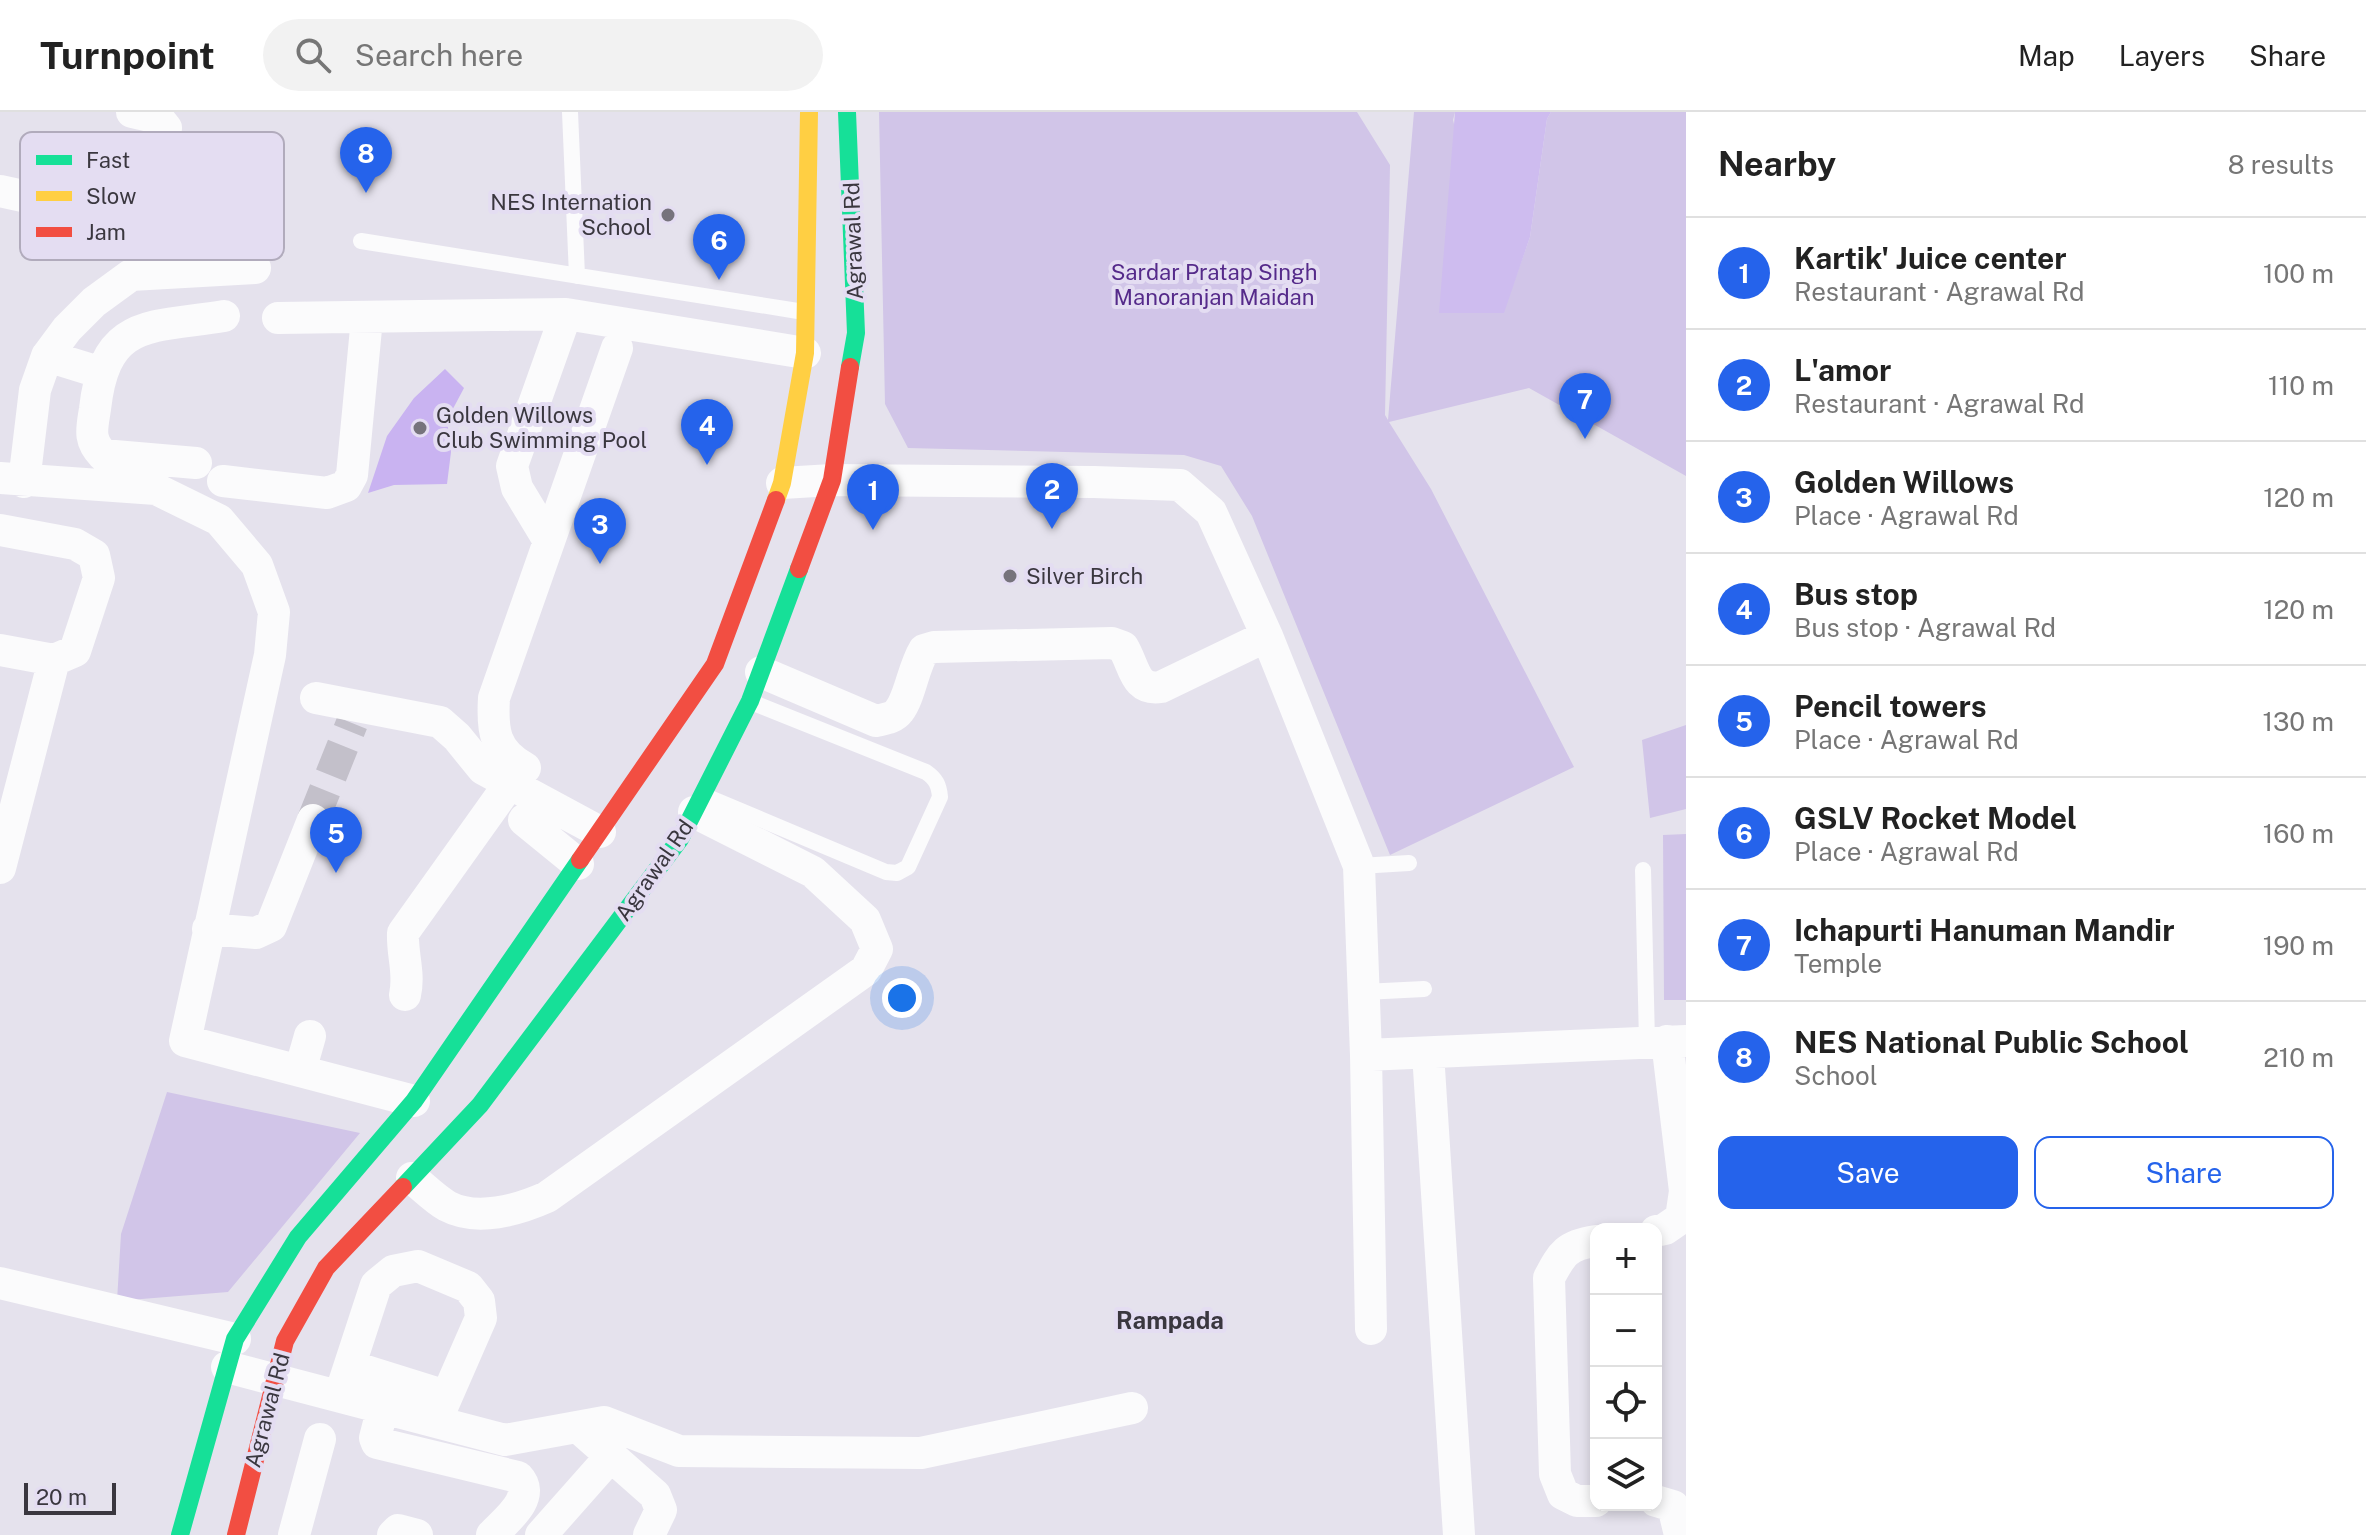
<!DOCTYPE html>
<meta charset="utf-8">
<style>
body{margin:0;font-family:"Public Sans",sans-serif;background:#f2f2f2;color:#222}
.controls{position:absolute;right:24px;bottom:24px;display:grid;overflow:hidden;border-radius:16px;box-shadow:0 4px 12px #0003}
.controls button{width:72px;height:72px;display:grid;place-items:center;padding:0;border:0;border-bottom:2px solid #e0e0e0;background:#fff;color:#222;font:40px sans-serif}
.scale{position:absolute;left:24px;bottom:20px;width:92px;box-sizing:border-box;padding-left:8px;border:4px solid #3a373f;border-top:0;font-size:22px;line-height:28px;white-space:nowrap;color:#3a373f;-webkit-text-stroke:6px #e4ddf2;paint-order:stroke}
.you{position:absolute;left:902px;top:886px;width:28px;height:28px;margin:-20px;border:6px solid #fff;border-radius:50%;background:#1a73e8;box-shadow:0 0 0 12px #1a73e833}
.badge{display:grid;place-items:center;width:52px;height:52px;border-radius:50%;background:#2563eb;color:#fff;font-size:26px;font-weight:700}
.pin{position:absolute;translate:-50% -66px;filter:drop-shadow(0 2px 4px #0008)}
.pin::after{content:'';position:absolute;top:42px;width:28px;height:24px;background:inherit;clip-path:polygon(0 0,100% 0,50% 100%)}
.list{margin:0;padding:0;list-style:none}
h2{display:flex;justify-content:space-between;align-items:center;height:104px;margin:0;padding:0 32px;font-size:34px}
h2 small{font-size:26px;font-weight:400;color:#767676}
.list li{display:grid;grid-template-columns:52px 1fr auto;gap:24px;align-items:center;box-sizing:border-box;height:112px;padding:0 32px;border-top:2px solid #e0e0e0}
.list b{display:block;font-size:30px;white-space:nowrap}
.list p{margin:0;font-size:26px;white-space:nowrap;color:#767676}
.list em{font-size:26px;font-style:normal;color:#767676}
.actions{display:flex;gap:16px;padding:24px 32px}
.actions a{flex:1;padding:18px 0;border:2px solid #2563eb;border-radius:16px;text-align:center;font-size:28px;color:#2563eb}
.actions .main{background:#2563eb;color:#fff}
.icon{flex:none;width:44px;height:44px;fill:none;stroke:currentColor;stroke-width:2;stroke-linecap:round;stroke-linejoin:round}
.map{position:relative;flex:none;width:1686px;height:1423px;overflow:hidden}
header{display:flex;align-items:center;gap:48px;box-sizing:border-box;height:112px;padding:0 40px;background:#fff;border-bottom:2px solid #e0e0e0}
header strong{font-size:38px}
nav{display:flex;gap:44px;margin-inline-start:auto;font-size:28px}
.search{width:560px;height:72px;background:#f2f2f2;display:flex;align-items:center;gap:20px;box-sizing:border-box;padding:0 28px;border-radius:44px;color:#767676;font-size:30px}
main{display:flex}
aside{flex:1;background:#fff}
.map>svg:first-child{display:block}
</style>
<header>
<strong>Turnpoint</strong>
<div class="search"><svg class="icon" aria-label="search" viewBox="0 0 24 24"><circle cx="10" cy="10" r="6"/><path d="M15 15l6 6"/></svg>Search here</div>
<nav><a>Map</a><a>Layers</a><a>Share</a></nav>
</header>
<main>
<div class="map">
<svg width="1686" height="1423" viewBox="0 0 1686 1423">
<rect width="100%" height="100%" fill="#e5e2ed"/>
<path fill="#d1c5e8" d="M879 0H1357L1390 53 1385 303 1388 308 1414 0H1455L1453 8 1503 201 1530 125 1547 7 1551 0H1686V364L1529 276 1389 310 1431 377 1574 655 1390 743 1252 404 1221 354 1184 343 908 336 885 292Z
M1686 613V697L1650 706 1642 628Z
M1686 722V888H1664L1663 723Z
M167 980 360 1021 228 1180 117 1189 121 1122Z"/>
<path fill="#cebcef" d="M1455 0H1551L1547 7 1530 125 1504 201H1439Z"/>
<path fill="#c9b3f1" d="M445 257 464 276 447 308 451 340 447 372 394 373 368 381 387 324 414 286Z"/>
<g fill="none" stroke-linecap="round" stroke-linejoin="round">
<path stroke="#c3c0ca" stroke-width="32" stroke-dasharray="32 16" stroke-linecap="butt" d="M313 708 352 611"/>
<path stroke="#fbfbfc" stroke-width="16" d="M570 0 577 164
M361 129 804 200
M703 683 886 760 897 761 908 755 940 685C939 673 936 667 926 660L751 590
M1359 754 1409 751
M1643 758 1647 930
M1364 880 1424 877"/>
<path stroke="#fbfbfc" stroke-width="32" d="M0 79 133 108 147 101 166 16 158 6 132 0
M278 206 566 202 805 241
M47 244 102 261
M196 351 103 343C88 327 92 317 95 297 105 206 150 216 224 204
M0 366 156 377 219 408 257 453 274 500 270 543 185 929 414 989
M223 369 327 381 346 374 352 363 367 206
M24 370 35 278 47 244 67 217 94 190 131 163 255 156
M782 371 832 368 1094 370 1180 373 1211 400 1267 524 1359 754 1366 943 1371 1217
M0 418 75 432 94 443 99 466 75 539 54 548 0 538
M549 429 517 376 512 354 566 202
M761 560 876 609C884 607 894 606 899 599 910 585 913 556 924 538L934 535 1112 531 1123 535C1135 555 1134 579 1161 575L1267 524
M316 586 440 610 457 625 483 657 600 720
M525 656C494 639 492 618 494 586L617 236
M524 708 578 752
M0 756 54 548
M208 817 256 821 271 814 313 708
M405 883C410 861 402 843 403 821L510 671
M1428 941 1459 1423
M1366 943 1686 929
M300 959 310 924
M412 1066C423 1075 435 1087 447 1094 477 1110 518 1098 547 1085L866 858 877 837 865 808 813 760 694 700
M1656 1119 1665 1117 1681 1106 1685 1079 1667 929
M1596 1129C1567 1133 1562 1141 1549 1166L1555 1362 1563 1382 1577 1389H1596
M0 1171 235 1227
M350 1254 446 1284
M227 1255 505 1328 604 1310 679 1339 921 1341 1132 1296
M340 1283 376 1173 393 1159 418 1154 468 1175 479 1189 481 1206 436 1309
M383 1295 375 1326 377 1331 518 1365C537 1385 506 1408 492 1423
M578 1315 655 1383 661 1398 649 1423
M1656 1389 1673 1394 1680 1423
M294 1423 320 1327
M393 1423 398 1418 417 1423
M541 1423 611 1344"/>
<path stroke="#16e098" stroke-width="18" d="M847 0 856 221 850 255
M403 1075 480 993 680 727 750 589 799 457
M180 1423 235 1227 298 1125 414 989 580 748"/>
<path stroke="#ffcf43" stroke-width="18" d="M776 388 782 371 805 241 809 0"/>
<path stroke="#f24e42" stroke-width="18" d="M799 457 832 368 850 255
M580 748 715 552 776 388
M236 1423 285 1229 326 1156 403 1075"/>
</g>
<g fill="#76737c" stroke="#e4ddf2" stroke-width="3">
<circle cx="668" cy="103" r="8"/>
<circle cx="420" cy="316" r="8"/>
<circle cx="1010" cy="464" r="8"/>
</g>
<g text-anchor="middle" dominant-baseline="central" stroke-width="8" stroke-linejoin="round" paint-order="stroke">
<g font-size="22" fill="#3a373f" stroke="#e4ddf2" text-anchor="start">
<text x="652" y="90" text-anchor="end">NES Internation<tspan x="652" dy="25">School</tspan></text>
<text x="436" y="303">Golden Willows<tspan x="436" dy="25">Club Swimming Pool</tspan></text>
<text x="1026" y="464">Silver Birch</text>
</g>
<g font-size="22" fill="#3a373f" stroke="#e4ddf2">
<text transform="translate(853 129) rotate(-92)">Agrawal Rd</text>
<text transform="translate(654 758) rotate(-55)">Agrawal Rd</text>
<text transform="translate(267 1298) rotate(-75)">Agrawal Rd</text>
</g>
<g font-size="22" fill="#552a8a" stroke="#e4ddf2">
<text x="1214" y="160">Sardar Pratap Singh<tspan x="1214" dy="25">Manoranjan Maidan</tspan></text>
</g>
<g font-size="24" font-weight="bold" fill="#3a373f" stroke="#e4ddf2">
<text x="1170" y="1208">Rampada</text>
</g>
</g>
<rect x="20" y="20" width="264" height="128" rx="12" fill="#e4ddf2" stroke="#b1abbc" stroke-width="2"/>
<rect x="36" y="43" width="36" height="10" fill="#16e098"/>
<rect x="36" y="79" width="36" height="10" fill="#ffcf43"/>
<rect x="36" y="115" width="36" height="10" fill="#f24e42"/>
<g font-size="22" fill="#3a373f">
<text x="86" y="56">Fast</text>
<text x="86" y="92">Slow</text>
<text x="86" y="128">Jam</text>
</g>
</svg>
<div class="controls">
<button>+</button>
<button>−</button>
<button><svg class="icon" aria-label="locate" viewBox="0 0 24 24"><circle cx="12" cy="12" r="6"/><path d="M12 2v4M12 18v4M2 12h4M18 12h4"/></svg></button>
<button><svg class="icon" aria-label="layers" viewBox="0 0 24 24"><path d="M12 4l9 5-9 5-9-5zM3 14l9 5 9-5"/></svg></button>
</div>
<div class="scale">20 m</div>
<div class="you"></div>
<div class="pin badge" style="left:873px;top:418px">1</div>
<div class="pin badge" style="left:1052px;top:417px">2</div>
<div class="pin badge" style="left:600px;top:452px">3</div>
<div class="pin badge" style="left:707px;top:353px">4</div>
<div class="pin badge" style="left:336px;top:761px">5</div>
<div class="pin badge" style="left:719px;top:168px">6</div>
<div class="pin badge" style="left:1585px;top:327px">7</div>
<div class="pin badge" style="left:366px;top:81px">8</div>
</div>
<aside>
<h2>Nearby<small>8 results</small></h2>
<ul class="list">
<li><span class="badge">1</span><div><b>Kartik' Juice center</b><p>Restaurant · Agrawal Rd</p></div><em>100 m</em></li>
<li><span class="badge">2</span><div><b>L'amor</b><p>Restaurant · Agrawal Rd</p></div><em>110 m</em></li>
<li><span class="badge">3</span><div><b>Golden Willows</b><p>Place · Agrawal Rd</p></div><em>120 m</em></li>
<li><span class="badge">4</span><div><b>Bus stop</b><p>Bus stop · Agrawal Rd</p></div><em>120 m</em></li>
<li><span class="badge">5</span><div><b>Pencil towers</b><p>Place · Agrawal Rd</p></div><em>130 m</em></li>
<li><span class="badge">6</span><div><b>GSLV Rocket Model</b><p>Place · Agrawal Rd</p></div><em>160 m</em></li>
<li><span class="badge">7</span><div><b>Ichapurti Hanuman Mandir</b><p>Temple</p></div><em>190 m</em></li>
<li><span class="badge">8</span><div><b>NES National Public School</b><p>School</p></div><em>210 m</em></li>
</ul>
<div class="actions"><a class="main">Save</a><a>Share</a></div>
</aside>
</main>
